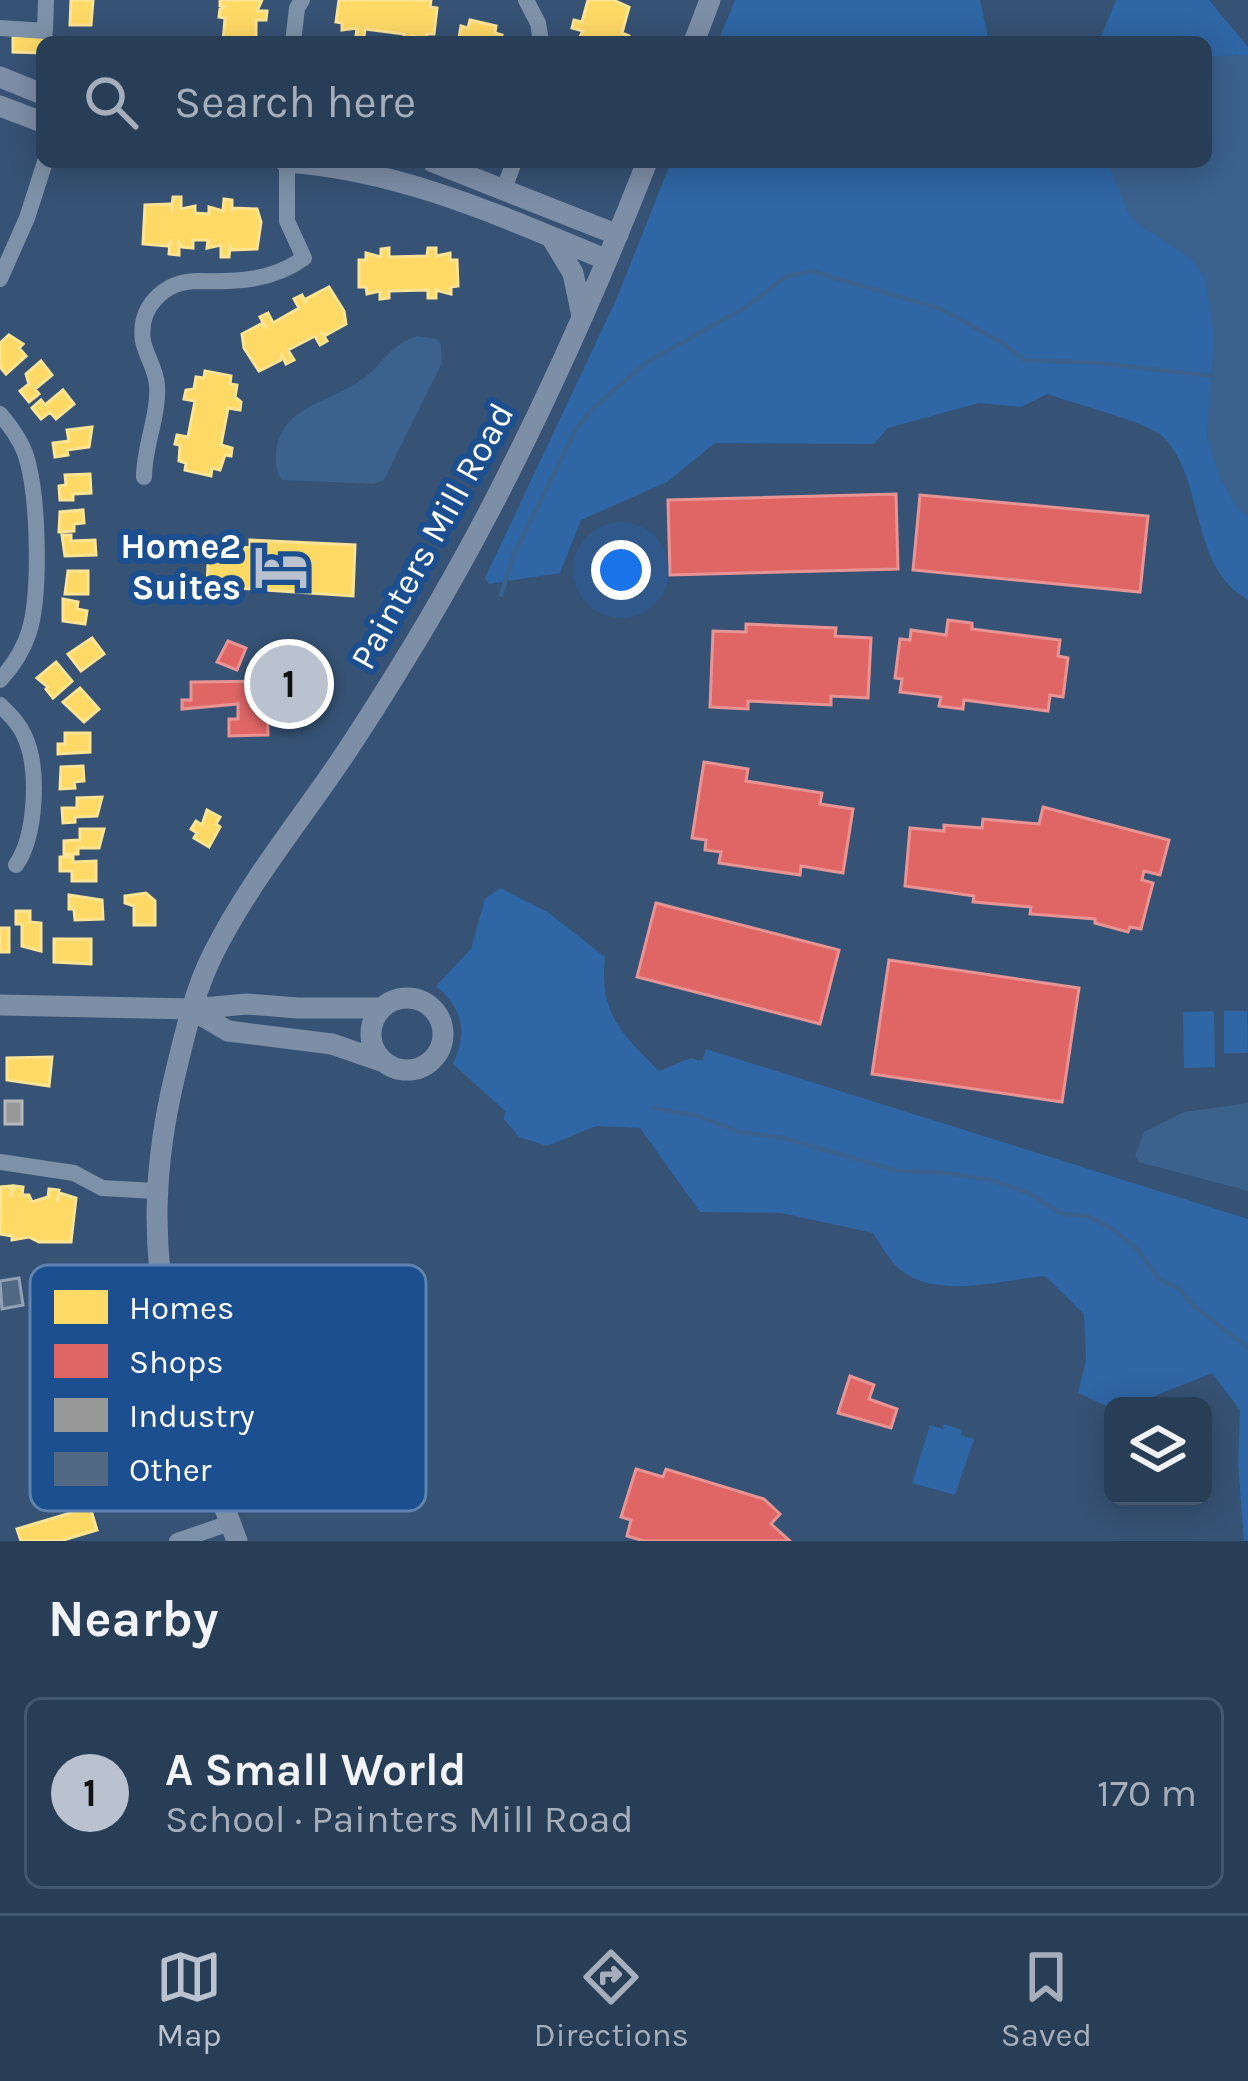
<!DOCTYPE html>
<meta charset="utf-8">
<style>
body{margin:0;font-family:Karla,sans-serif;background:#344961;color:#f1f3f6}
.controls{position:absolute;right:36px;bottom:36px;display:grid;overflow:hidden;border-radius:18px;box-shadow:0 6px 30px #0003}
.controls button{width:108px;height:108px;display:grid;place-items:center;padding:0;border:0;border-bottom:3px solid #44576d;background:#283e57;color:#f1f3f6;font:60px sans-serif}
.you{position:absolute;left:621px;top:570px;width:42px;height:42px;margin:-30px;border:9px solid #fff;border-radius:50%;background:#1a73e8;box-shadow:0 0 0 18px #1a73e833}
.badge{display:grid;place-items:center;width:78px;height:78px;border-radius:50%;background:#b9c2ce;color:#111;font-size:39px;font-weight:700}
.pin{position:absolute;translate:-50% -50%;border:6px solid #fff;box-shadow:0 3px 12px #0006}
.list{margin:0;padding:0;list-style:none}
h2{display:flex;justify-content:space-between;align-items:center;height:156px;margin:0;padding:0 48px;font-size:51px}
h2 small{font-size:39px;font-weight:400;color:#a5aeba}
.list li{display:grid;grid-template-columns:78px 1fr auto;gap:36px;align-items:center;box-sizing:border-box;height:192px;margin:0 24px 24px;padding:0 24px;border:3px solid #44576d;border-radius:18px}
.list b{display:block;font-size:45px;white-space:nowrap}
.list p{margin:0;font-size:39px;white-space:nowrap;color:#a5aeba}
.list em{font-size:39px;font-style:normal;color:#a5aeba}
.icon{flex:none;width:66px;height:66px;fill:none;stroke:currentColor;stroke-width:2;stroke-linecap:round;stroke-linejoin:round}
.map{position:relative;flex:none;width:1248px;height:1541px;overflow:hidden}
.search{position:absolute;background:#283e57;box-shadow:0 6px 30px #0003;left:36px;right:36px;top:36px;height:132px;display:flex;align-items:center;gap:30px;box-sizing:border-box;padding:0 42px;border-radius:18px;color:#a5aeba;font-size:45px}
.sheet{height:372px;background:#283e57}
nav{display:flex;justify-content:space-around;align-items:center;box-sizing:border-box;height:168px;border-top:3px solid #44576d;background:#283e57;font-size:33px;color:#a5aeba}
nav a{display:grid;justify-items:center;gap:6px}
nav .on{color:#b9c2ce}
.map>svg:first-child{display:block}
</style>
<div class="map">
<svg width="1248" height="1541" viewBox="0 0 1248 1541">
<rect width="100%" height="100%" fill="#365274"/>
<path fill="#2f66a5" d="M735 0H980L989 42H718Z
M1116 0H1209L1248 47V600C1187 565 1207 480 1162 436 1149 423 1069 402 1047 394L1021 407 979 403 888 428 874 444 715 443 667 482 581 520 560 573 489 584 485 578 616 300 671 162H1206V42H1099Z
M500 888 549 913 605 957C599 1015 622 1033 659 1071L691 1058 702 1061 706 1049 1248 1219V1541H1244L1238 1465 1240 1410 1212 1373 1130 1406 1113 1409 1078 1393 1086 1361 1084 1314 1045 1276C1000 1280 931 1302 895 1265 887 1256 880 1243 873 1233L781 1213 700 1212 640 1128 596 1126 547 1146 519 1137 504 1119 505 1111 453 1064C468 1032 463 1009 436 986L471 949 485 899Z
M1214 1011 1215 1067 1184 1068 1183 1012Z
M1224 1011H1247L1248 1053H1224Z
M944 1424 962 1430 961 1435 974 1439 955 1495 912 1483 930 1425 942 1429Z"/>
<path fill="#3b618d" d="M1237 55 1248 56V516L1237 508 1220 479 1207 436 1214 336 1205 279 1193 260 1138 224 1127 211 1108 162H1206V57Z
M417 336 437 339 441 344 442 363 384 480 374 484 281 480C276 470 275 464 276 453 281 407 325 404 358 382 382 367 387 346 417 336Z
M1248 1103V1191L1139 1162 1135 1156 1144 1132 1184 1112Z"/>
<path fill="#ffd966" stroke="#ffe494" stroke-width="3" d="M71 0H93L91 25H70Z
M220 0H262L257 11H267L266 20H256V42H223L225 18 219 17 220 9 224 7 220 6Z
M339 0H431L430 7 437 8 434 34H427L426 40 412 36 411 42H403L404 34 365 29 364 37 356 36 357 28 342 30V23L336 22Z
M588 0H613L629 7 622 33 629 36 628 42H577L583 31 572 28 574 20 582 22Z
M470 20 496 26 495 33 502 35 500 42H450L459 38 461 26 468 28Z
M13 36 51 37V42H42V53L13 52Z
M173 197H181V209L195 206V213L209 214V207L223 211 224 199 232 200V212L234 208 257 209 261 222 257 249 232 250 230 246 229 257H221V245L207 248 208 240H193V248L182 247 179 243V255L169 254 170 242 167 246 143 244 145 205 170 204 172 208Z
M389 248V257L427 256 428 248H436V256L450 253V260H457L458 286 451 287V294L436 290V298H428V290L389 291V298L380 299V291L367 294 366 287H359V260H366V253L381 257V249Z
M329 287 344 311 346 324 326 335 322 333 327 341 320 345 315 336 288 350 294 360 286 364 282 355 281 360 259 371 244 348 242 334 261 324 265 326 260 317 268 313 273 323 299 308 294 299 302 295 306 303V299Z
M9 335 23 344 19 348 26 356 6 374 0 367V343Z
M41 361 52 375 35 389 39 394 29 402 20 391 29 384 26 374Z
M205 371 231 376 230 384 237 385 235 397 241 402 240 410 228 408 221 445 232 448 231 456 225 455 220 470 212 468 211 476 185 470 186 463 179 461 180 445 175 444 177 435 188 437 195 401 184 399 186 390 194 389 196 377 204 378Z
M63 390 74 404 56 419 50 412 41 419 32 408 41 400 45 405Z
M92 427 89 447 67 450 68 455 55 457 53 443 69 441 67 430Z
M90 474 91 493 73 494V500H60L59 486 66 485 65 475Z
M83 510 84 523 74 524V531L59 532 60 512Z
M62 535H71V541L95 540 96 555 65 556Z
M250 540 355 545 353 596 207 586 209 543 250 548Z
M68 571H88V594H65Z
M63 599 78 602 77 609 87 611 85 624 63 621Z
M92 638 104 654 81 671 68 654Z
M56 662 72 681 53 698 46 689 48 687 37 678Z
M80 688 99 709 84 722 63 702Z
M65 733H90V752L58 754V744H65Z
M83 766 84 781 74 782 75 788 60 789 61 767Z
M102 797 97 816 75 817V822L63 823 62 808H77V798Z
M207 810 220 817 216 824 220 827 209 847 194 838 197 833 191 829 196 821 202 825Z
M80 829H104L99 848H78V854H64V841L80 840Z
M60 857H73V862L96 861V881H72V871H60Z
M146 893 155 901V925H134V906L125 903V896Z
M69 895 102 900 103 919 75 920 74 909H69Z
M16 911H30V922L41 923V951L22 946V924H16Z
M0 928H9V952H0Z
M54 939H91V964L54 962Z
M52 1057 49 1086 7 1080V1058Z
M12 1186 11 1197 14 1186 23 1187 22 1195H29L32 1202 48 1197 49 1189 59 1190 57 1202 60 1193 76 1198 71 1242H39L29 1237 12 1240V1236L0 1234 1 1187Z
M90 1507 97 1530 60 1541H21L17 1529Z"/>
<path fill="#e06666" stroke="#e99494" stroke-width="3" d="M896 494 898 569 670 575 668 500Z
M920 495 1148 516 1140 592 913 570Z
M948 620 972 623V629L1060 640 1058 656 1068 658 1063 697 1050 695 1048 711 964 700 963 709 939 706 941 697 900 692 902 679 895 678 900 639 910 640 911 630 946 635Z
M746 624 836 628 835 636 871 638 868 698 831 696V705L748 701V709L710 707 713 631 746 632Z
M228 641 246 648 237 670 217 662Z
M267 681 268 735 229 736V719H238V704L182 709V700H191V682Z
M704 762 748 769 746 781 822 793 820 804 853 809 843 873 801 866 800 875 719 863 721 852 705 850 706 840 692 838Z
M1043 807 1169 840 1160 875 1144 871 1142 880 1153 883 1141 929 1130 927 1128 932 1095 923V919L1030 914 1031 907 973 902 974 896 905 886 910 828 944 831V825L982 828 983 819 1039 824Z
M656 903 839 950 820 1024 637 977Z
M889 960 1079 988 1062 1102 872 1074Z
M850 1376 874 1385 869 1399 897 1409 891 1428 838 1413Z
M636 1469 663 1477 666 1469 764 1499 780 1514 771 1524 790 1541H644L627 1536 631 1520 621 1517Z"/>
<path fill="#999" stroke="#b8b8b8" stroke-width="3" d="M5 1101H22V1124H5Z"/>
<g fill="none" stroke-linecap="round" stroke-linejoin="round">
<path stroke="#3b618d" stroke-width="4.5" d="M501 595 514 554 576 429 592 409 647 362 746 307 785 277 811 271 941 309 1001 342 1024 360 1099 363 1213 376
M654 1108 698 1116 740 1132 783 1138 898 1171 948 1173 991 1180 1029 1193 1062 1214 1087 1216 1111 1228 1138 1250 1159 1279 1179 1289 1195 1307 1248 1348"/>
</g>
<path fill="#526984" stroke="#92a2b6" stroke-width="3" d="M19 1278 23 1305 2 1309 0 1281Z"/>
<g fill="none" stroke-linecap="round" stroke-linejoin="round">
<path stroke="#7d92a8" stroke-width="16" d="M526 0 538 23 541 42
M0 28 45 31 46 0
M293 42 297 8 302 0
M504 189 514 162
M0 279 27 218 45 162
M0 414C12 428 24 444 28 463 38 502 41 594 29 632 23 651 13 666 0 680
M144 477C144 446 159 416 157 385 156 369 146 356 143 341 138 306 165 281 198 281 237 282 272 281 304 258L287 221V162
M0 705C9 714 19 723 24 735 40 768 36 836 16 865
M0 1162 74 1173 102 1188 156 1191
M177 1541 230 1523"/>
<path stroke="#7d8ea7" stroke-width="21" d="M694 42 710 0
M0 77 42 94
M0 106 42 122
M286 162C401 170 501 216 607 260
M433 162 618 235
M553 240 573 273 582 316
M371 1034a36 36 0 1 1 72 0a36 36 0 1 1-72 0Z
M0 1005 192 1009 247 1004 298 1008H381
M192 1010 228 1031 332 1044 384 1062
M237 1541C174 1372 131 1258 175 1075 185 1034 194 992 213 954 244 892 287 837 327 780 358 736 387 689 415 643 507 491 582 327 647 162"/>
</g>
<defs>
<symbol id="hotel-bare" viewBox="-9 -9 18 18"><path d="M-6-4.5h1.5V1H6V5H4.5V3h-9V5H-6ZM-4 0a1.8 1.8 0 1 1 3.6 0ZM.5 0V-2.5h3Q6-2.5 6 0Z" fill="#b9c2ce" stroke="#1b4f8f" stroke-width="2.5" paint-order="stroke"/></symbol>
</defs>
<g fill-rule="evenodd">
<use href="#hotel-bare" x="243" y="529" width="76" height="76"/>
</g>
<g text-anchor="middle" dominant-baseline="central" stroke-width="12" stroke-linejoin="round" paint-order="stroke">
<g font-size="36" fill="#fff" stroke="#1b4f8f">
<text transform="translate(432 536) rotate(-61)">Painters Mill Road</text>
</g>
<g font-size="36" font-weight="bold" fill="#fff" stroke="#1b4f8f" text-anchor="end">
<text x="241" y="546">Home2<tspan x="241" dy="41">Suites</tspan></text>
</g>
</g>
<rect x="30" y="1265" width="396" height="246" rx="18" fill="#1b4f8f" stroke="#5f84b1" stroke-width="3"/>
<rect x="54" y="1290" width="54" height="34" fill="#ffd966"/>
<rect x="54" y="1344" width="54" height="34" fill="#e06666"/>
<rect x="54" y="1398" width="54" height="34" fill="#999"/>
<rect x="54" y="1452" width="54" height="34" fill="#526984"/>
<g font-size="33" fill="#fff">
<text x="129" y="1319">Homes</text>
<text x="129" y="1373">Shops</text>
<text x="129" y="1427">Industry</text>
<text x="129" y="1481">Other</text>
</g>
</svg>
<div class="controls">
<button><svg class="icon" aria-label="layers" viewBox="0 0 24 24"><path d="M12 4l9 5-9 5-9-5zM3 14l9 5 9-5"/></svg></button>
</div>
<div class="you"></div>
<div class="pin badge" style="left:289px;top:684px">1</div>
<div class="search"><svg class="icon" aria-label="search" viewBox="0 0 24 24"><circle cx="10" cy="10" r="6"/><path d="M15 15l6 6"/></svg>Search here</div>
</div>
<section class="sheet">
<h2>Nearby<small></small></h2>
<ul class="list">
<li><span class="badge">1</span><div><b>A Small World</b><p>School · Painters Mill Road</p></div><em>170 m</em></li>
</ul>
</section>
<nav>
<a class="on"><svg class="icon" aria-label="map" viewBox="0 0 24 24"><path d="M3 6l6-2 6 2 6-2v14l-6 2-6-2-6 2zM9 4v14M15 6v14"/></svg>Map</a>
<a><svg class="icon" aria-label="directions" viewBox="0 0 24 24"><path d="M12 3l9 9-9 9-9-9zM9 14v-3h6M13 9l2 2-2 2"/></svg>Directions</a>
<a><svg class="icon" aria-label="saved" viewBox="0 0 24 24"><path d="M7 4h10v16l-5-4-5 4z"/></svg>Saved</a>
</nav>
